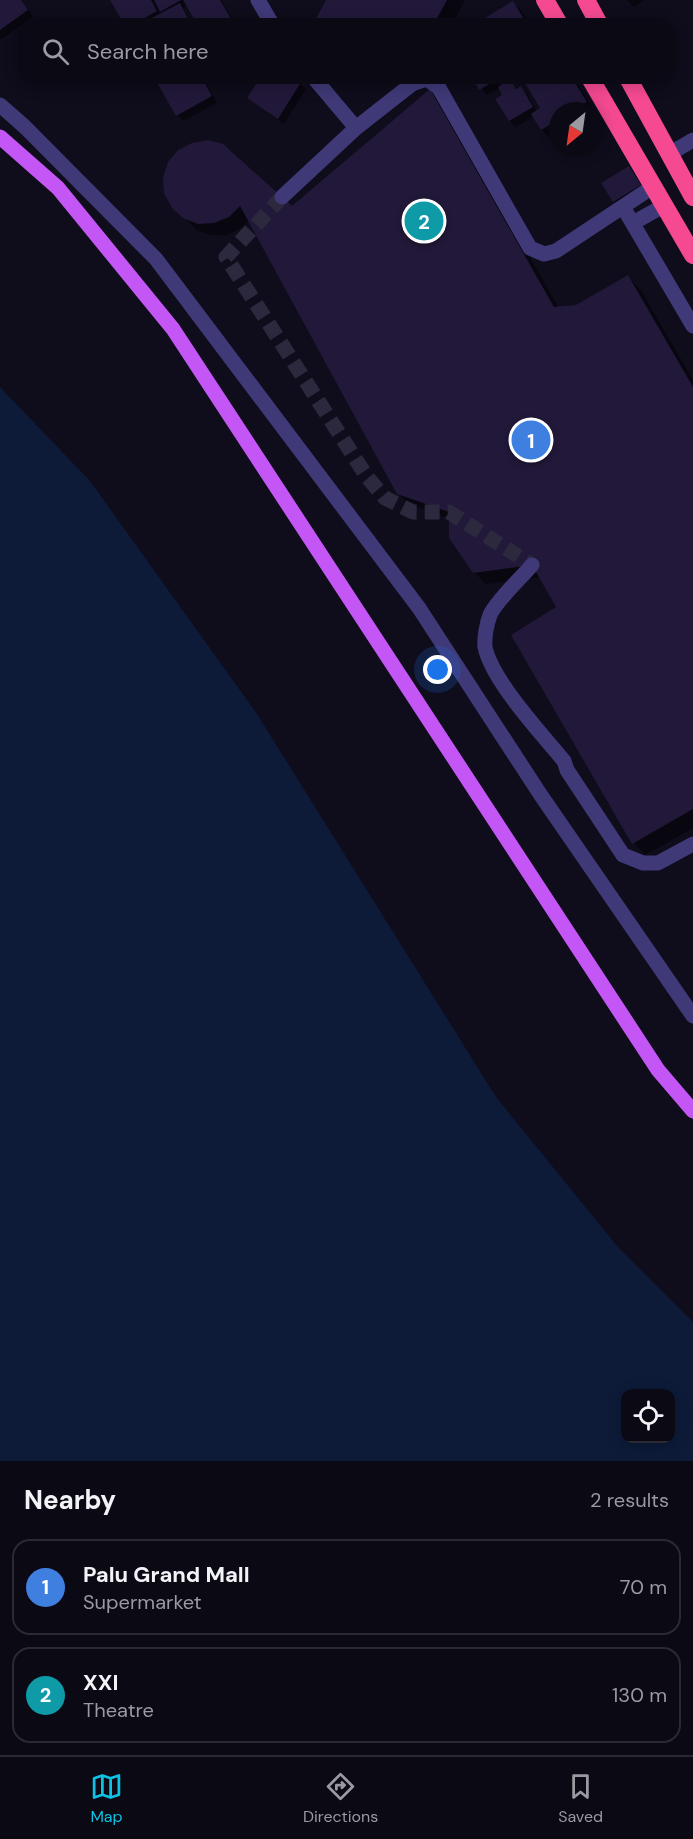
<!DOCTYPE html>
<style>
body{margin:0;font-family:"DM Sans",sans-serif;background:#191722;color:#f1f3f6}
.controls{position:absolute;right:18px;bottom:18px;display:grid;overflow:hidden;border-radius:12px;box-shadow:0 3px 15px #0003}
.controls button{width:54px;height:54px;display:grid;place-items:center;padding:0;border:0;border-bottom:2px solid #2b2a34;background:#0b0914;color:#f1f3f6;font:30px sans-serif}
.compass{position:absolute;left:549px;top:102px;width:54px;height:54px;border-radius:50%;background:#0b0914;box-shadow:0 3px 15px #0003;rotate:209deg}
.you{position:absolute;left:438px;top:670px;width:21px;height:21px;margin:-15px;border:4px solid #fff;border-radius:50%;background:#1a73e8;box-shadow:0 0 0 9px #1a73e833}
.badge{display:grid;place-items:center;width:39px;height:39px;border-radius:50%;background:#0dc2e3;color:#fff;font-size:20px;font-weight:700}
.pin{position:absolute;translate:-50% -50%;border:3px solid #fff;box-shadow:0 2px 6px #0006}
.list{margin:0;padding:0;list-style:none}
h2{display:flex;justify-content:space-between;align-items:center;height:78px;margin:0;padding:0 24px;font-size:26px}
h2 small{font-size:20px;font-weight:400;color:#9a9aa0}
.list li{display:grid;grid-template-columns:39px 1fr auto;gap:18px;align-items:center;box-sizing:border-box;height:96px;margin:0 12px 12px;padding:0 12px;border:2px solid #2b2a34;border-radius:18px}
.list b{display:block;font-size:22px;white-space:nowrap}
.list p{margin:0;font-size:20px;white-space:nowrap;color:#9a9aa0}
.list em{font-size:20px;font-style:normal;color:#9a9aa0}
.icon{flex:none;width:33px;height:33px;fill:none;stroke:currentColor;stroke-width:2;stroke-linecap:round;stroke-linejoin:round}
.map{position:relative;flex:none;width:693px;height:1461px;overflow:hidden}
.search{position:absolute;background:#0b0914;box-shadow:0 3px 15px #0003;left:18px;right:18px;top:18px;height:66px;display:flex;align-items:center;gap:15px;box-sizing:border-box;padding:0 21px;border-radius:18px;color:#9a9aa0;font-size:22px}
.sheet{height:294px;background:#0b0914}
nav{display:flex;justify-content:space-around;align-items:center;box-sizing:border-box;height:84px;border-top:2px solid #2b2a34;background:#0b0914;font-size:16px;color:#9a9aa0}
nav a{display:grid;justify-items:center;gap:3px}
nav .on{color:#0dc2e3}
.map>svg:first-child{display:block}
</style>
<div class="map">
<svg width="693" height="1461" viewBox="0 0 693 1461">
<rect width="100%" height="100%" fill="#0f0c1b"/>
<path fill="#0d1b39" fill-rule="evenodd" d="M0 387 90 481 257 714 496 1097 617 1246 693 1322V1461H0ZM626 1394H670V1438H626Z"/>
<path fill="#0007" fill-rule="evenodd" d="M0 0H21L33 17 0 40Z
M112 0H221L235 24H199L188 6 183 8 194 24H125Z
M328 0H465L452 24H315Z
M627 0H644L634 7Z
M513 3 522 12 529 24H478Z
M161 78H203L217 103 183 121 177 115Z
M262 78H292L306 89 284 124 249 98Z
M466 78H504L507 83 512 80 509 78H574L595 112 558 111V135L551 139 542 130 534 116 516 127 510 121 504 96 500 88 487 95 477 82 472 84ZM524 78 543 108 537 112 527 94 520 88 518 90 513 84Z
M430 91 441 103 559 308 576 307 628 277 640 289 693 380V828L645 855 634 843 558 608 541 577 486 584 474 572 451 519 411 505 398 493 250 220 241 228 227 235H212L197 230 186 219 173 207 166 193 292 208Z
M629 168 646 191 620 207 614 201Z"/>
<path fill="#22193a" d="M0 0H21L28 10 0 30Z
M110 0H151L157 11 134 24H124Z
M154 0H181L160 12Z
M183 0H220L234 24H197Z
M326 0H447L434 24H313Z
M513 1 527 24H475Z
M180 3 191 24H140Z
M158 78H202L212 96 176 116 155 79Z
M260 78H295L301 82 278 119 247 98Z
M473 78H500L479 90Z
M522 78H572L587 102 573 111H558V120L541 130 531 114 540 108Z
M510 79 516 89 521 86 533 107 509 121 495 99 502 95 498 87Z
M430 89 554 307 576 305 628 275 693 387V809L632 844 511 635 556 607 532 565 473 573 449 538V512L397 494 240 206 229 217 214 223 198 224 183 218 172 208 164 193 163 178 168 162 178 150 192 143 208 140 223 144 292 206Z
M629 166 641 185 613 202 601 183Z"/>
<g fill="none" stroke-linecap="round" stroke-linejoin="round">
<path stroke="#2c283d" stroke-width="15" stroke-dasharray="15 8" stroke-linecap="butt" d="M282 197 226 257 367 477 385 498 413 512H449L532 565"/>
<path stroke="#3f3977" stroke-width="15" d="M258 0 272 24
M314 78 356 128
M0 105 25 127 156 259 419 608 540 794 693 1016
M669 154 693 140
M282 197 356 128 412 84 427 79 439 88 530 248 544 254 556 251 654 186
M623 207 693 326
M633 223 665 205
M532 565C522 577 496 601 490 615 487 623 484 637 485 647 492 681 542 734 564 761L567 770 623 855 643 863H658L693 844"/>
<path stroke="#c356f5" stroke-width="15" d="M0 137 58 188 173 329 658 1070 693 1111"/>
<path stroke="#f54a92" stroke-width="18" d="M545 0 559 24
M586 0 599 24
M590 78 693 255
M628 78 693 197"/>
</g>
</svg>
<div class="controls">
<button><svg class="icon" aria-label="locate" viewBox="0 0 24 24"><circle cx="12" cy="12" r="6"/><path d="M12 2v4M12 18v4M2 12h4M18 12h4"/></svg></button>
</div>
<svg class="compass" viewBox="-18 -18 36 36"><path d="M0-13l5 13h-10z" fill="#e53935"/><path d="M0 13l5-13h-10z" fill="#9a9aa0"/></svg>
<div class="you"></div>
<div class="pin badge" style="left:531px;top:440px;background:#3f7fe0">1</div>
<div class="pin badge" style="left:424px;top:221px;background:#0f9aa8">2</div>
<div class="search"><svg class="icon" aria-label="search" viewBox="0 0 24 24"><circle cx="10" cy="10" r="6"/><path d="M15 15l6 6"/></svg>Search here</div>
</div>
<section class="sheet">
<h2>Nearby<small>2 results</small></h2>
<ul class="list">
<li><span class="badge" style="background:#3f7fe0">1</span><div><b>Palu Grand Mall</b><p>Supermarket</p></div><em>70 m</em></li>
<li><span class="badge" style="background:#0f9aa8">2</span><div><b>XXI</b><p>Theatre</p></div><em>130 m</em></li>
</ul>
</section>
<nav>
<a class="on"><svg class="icon" aria-label="map" viewBox="0 0 24 24"><path d="M3 6l6-2 6 2 6-2v14l-6 2-6-2-6 2zM9 4v14M15 6v14"/></svg>Map</a>
<a><svg class="icon" aria-label="directions" viewBox="0 0 24 24"><path d="M12 3l9 9-9 9-9-9zM9 14v-3h6M13 9l2 2-2 2"/></svg>Directions</a>
<a><svg class="icon" aria-label="saved" viewBox="0 0 24 24"><path d="M7 4h10v16l-5-4-5 4z"/></svg>Saved</a>
</nav>
